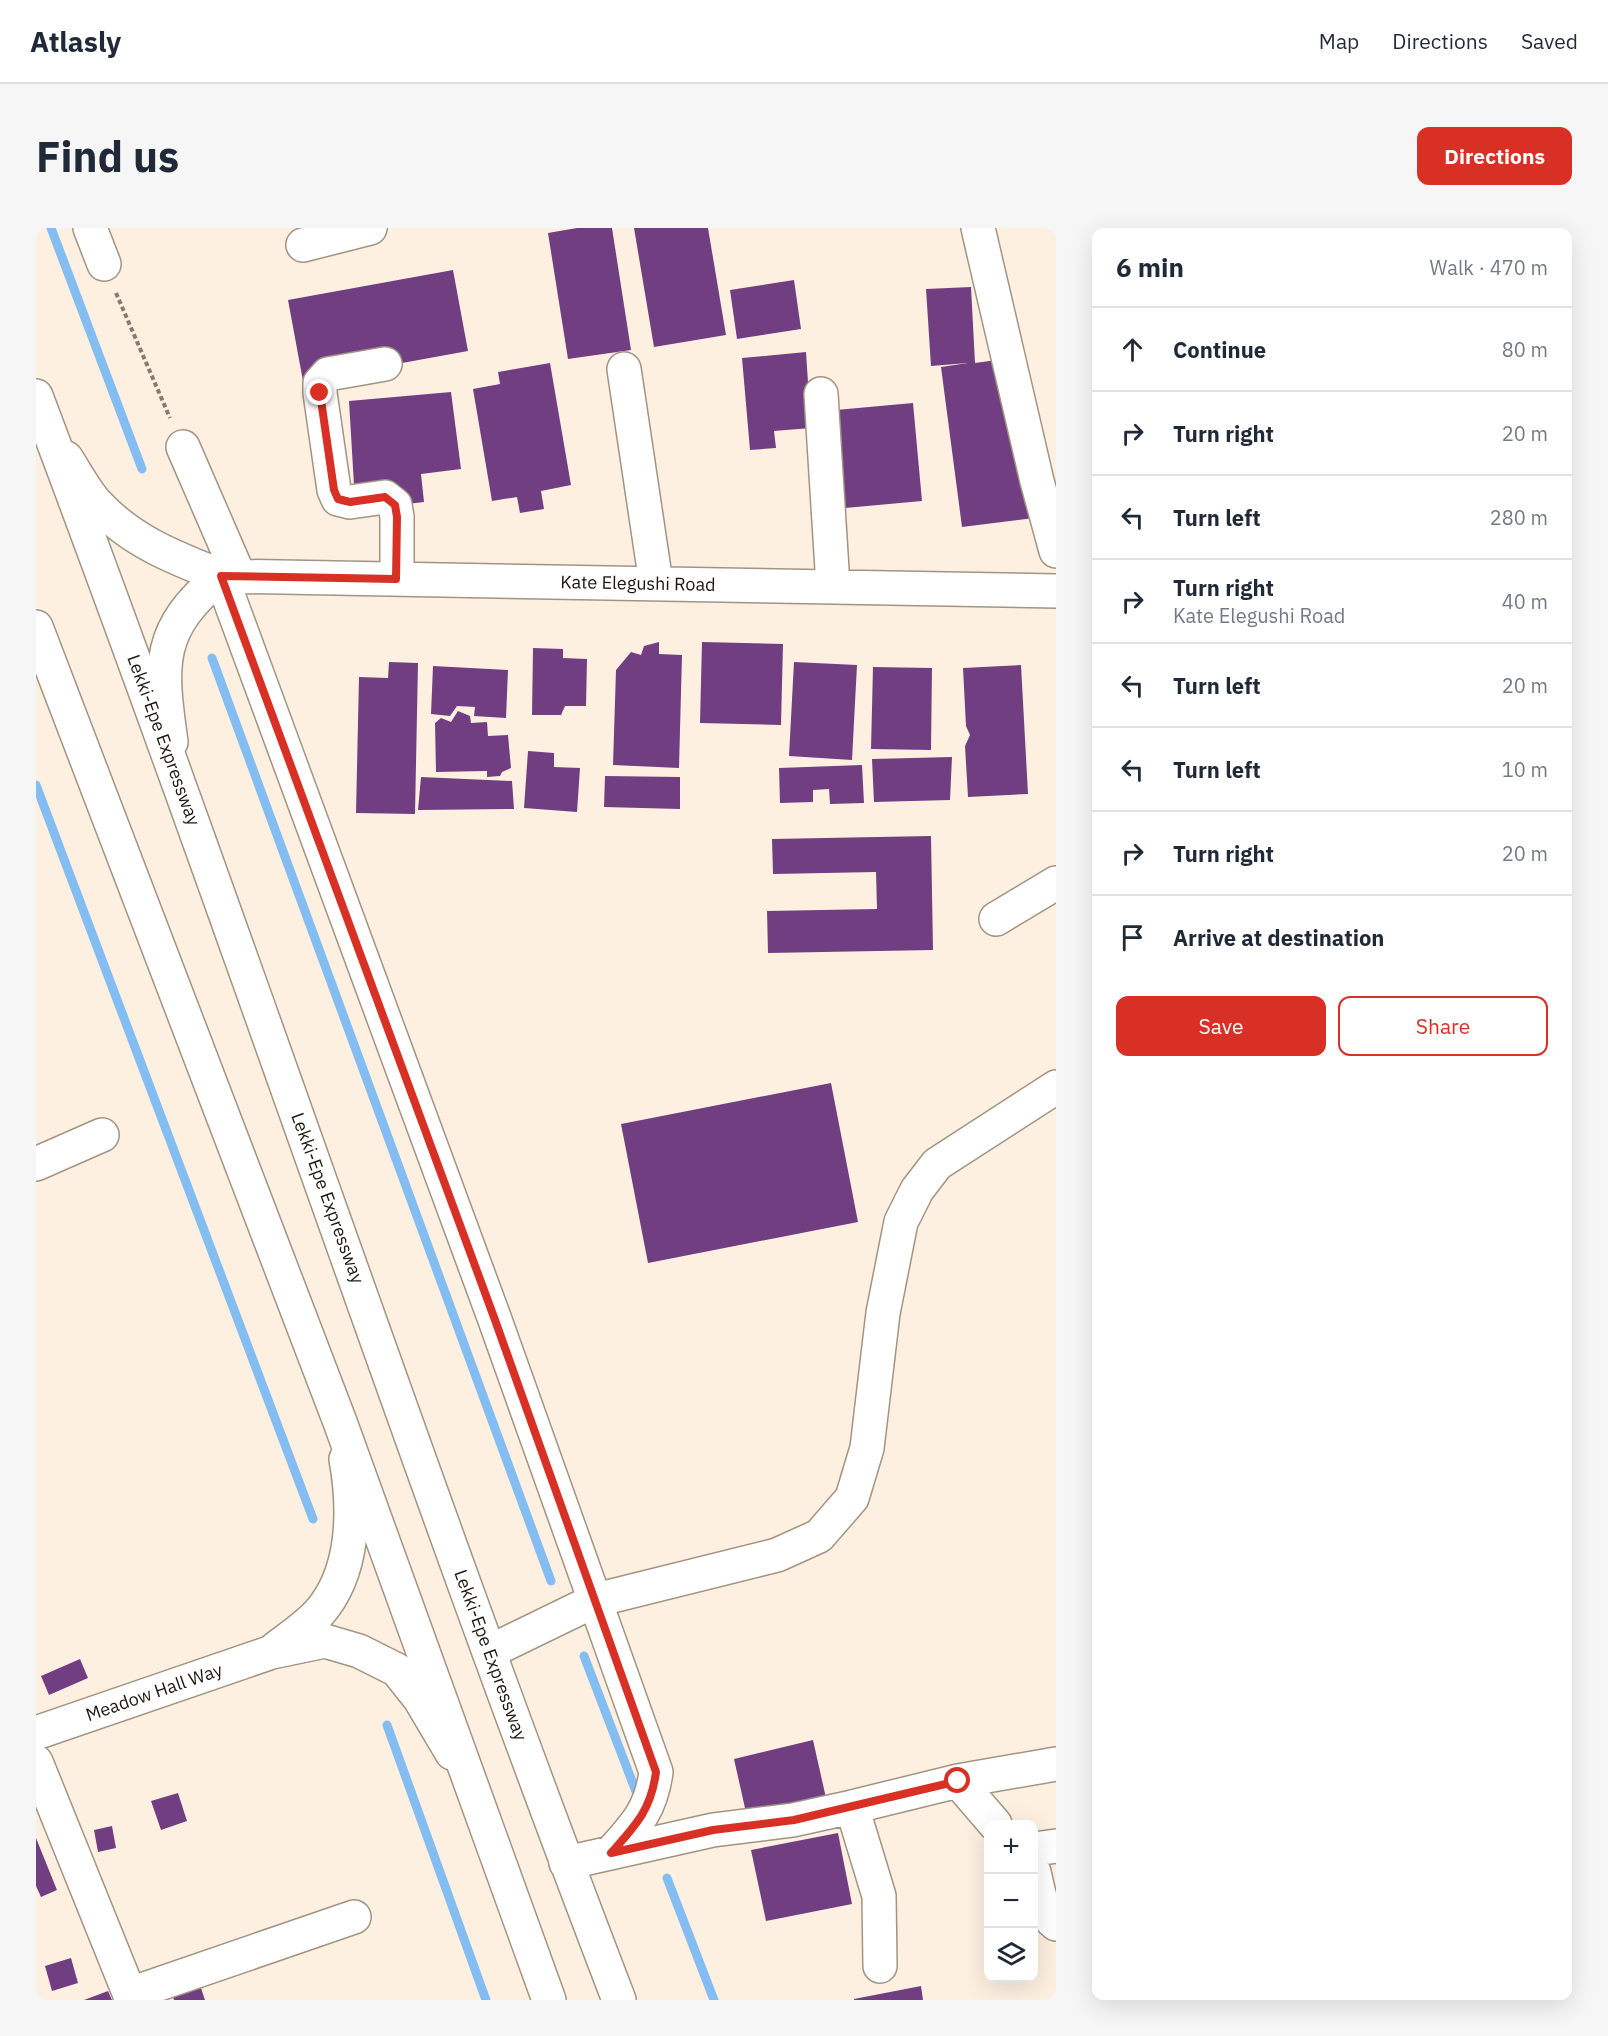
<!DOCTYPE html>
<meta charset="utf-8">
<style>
body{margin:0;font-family:"IBM Plex Sans",sans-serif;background:#f6f6f7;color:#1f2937}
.controls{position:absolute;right:18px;bottom:18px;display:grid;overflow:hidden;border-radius:12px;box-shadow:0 6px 24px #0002}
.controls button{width:54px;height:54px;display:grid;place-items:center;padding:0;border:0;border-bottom:2px solid #e0e1e3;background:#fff;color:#1f2937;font:30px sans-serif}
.stop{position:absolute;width:18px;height:18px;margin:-14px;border:4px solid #d93025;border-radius:50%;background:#fff}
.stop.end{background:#d93025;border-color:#fff;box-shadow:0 2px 6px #0008}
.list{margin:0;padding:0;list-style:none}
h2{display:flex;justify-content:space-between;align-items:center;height:78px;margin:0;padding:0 24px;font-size:26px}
h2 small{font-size:20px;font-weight:400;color:#747a83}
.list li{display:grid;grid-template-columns:39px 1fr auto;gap:18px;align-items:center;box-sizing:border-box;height:84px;padding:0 24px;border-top:2px solid #e0e1e3}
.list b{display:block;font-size:22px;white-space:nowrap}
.list p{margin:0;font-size:20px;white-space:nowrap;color:#747a83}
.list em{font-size:20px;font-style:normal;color:#747a83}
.actions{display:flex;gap:12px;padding:18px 24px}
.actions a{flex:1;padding:14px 0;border:2px solid #d93025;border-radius:12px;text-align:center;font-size:21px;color:#d93025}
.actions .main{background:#d93025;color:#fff}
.icon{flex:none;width:33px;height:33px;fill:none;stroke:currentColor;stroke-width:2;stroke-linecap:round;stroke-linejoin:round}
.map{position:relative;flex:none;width:1020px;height:1772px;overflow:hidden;border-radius:12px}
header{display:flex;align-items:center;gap:36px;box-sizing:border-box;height:84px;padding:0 30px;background:#fff;border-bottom:2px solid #e0e1e3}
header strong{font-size:28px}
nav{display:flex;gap:33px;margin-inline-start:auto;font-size:21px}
.intro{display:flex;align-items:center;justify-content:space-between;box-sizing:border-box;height:144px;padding:0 36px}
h1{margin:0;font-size:42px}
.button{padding:15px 27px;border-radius:12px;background:#d93025;color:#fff;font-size:21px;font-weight:700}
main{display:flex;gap:36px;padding:0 36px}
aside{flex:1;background:#fff;border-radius:12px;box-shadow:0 6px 24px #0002}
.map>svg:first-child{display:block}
</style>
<header>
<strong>Atlasly</strong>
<nav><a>Map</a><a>Directions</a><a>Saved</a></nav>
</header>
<div class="intro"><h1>Find us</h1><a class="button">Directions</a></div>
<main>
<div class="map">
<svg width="1020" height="1772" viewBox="0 0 1020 1772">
<rect width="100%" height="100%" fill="#fdf0e1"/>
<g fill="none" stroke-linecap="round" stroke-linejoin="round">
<path stroke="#84bdf1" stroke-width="9" d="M15 0 106 241
M176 430 515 1353
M0 557 277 1291
M548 1428 604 1574
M351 1497 450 1772
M631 1650 678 1772"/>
</g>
<path fill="#713e82" d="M541 0H576L595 122 532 131 512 5Z
M598 0H672L690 107 618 119Z
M417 42 432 123 267 153 252 72Z
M758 52 765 101 701 111 694 62Z
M935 59 939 135 968 131 984 255 1001 253 1006 289 926 299 905 139 932 135 895 138 890 61Z
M770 124 775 200 738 203 740 220 714 222 706 130Z
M514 135 535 257 505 263 508 281 484 285 481 269 456 273 437 161 464 156 462 144Z
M415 164 425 241 385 246 388 274 345 279 318 257 313 173Z
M877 175 886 273 809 280 800 182Z
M623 414V426L646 427 643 540 577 537 580 442 595 424 605 427 608 418Z
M666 414 747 416 745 497 664 495Z
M497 420 527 421V430L551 431 550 478H529L525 487H496Z
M353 434 382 435 379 586 320 585 323 449 352 450Z
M758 434 821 437 816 532 753 528Z
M985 437 992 566 932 569 929 518 934 507 930 498 927 440Z
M397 438 472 442 470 490 438 488 439 479 421 478 414 488 395 486Z
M837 439 896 440 895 522 835 521Z
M422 483 434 488 435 495 451 494 452 508 472 507 475 540 466 544 464 548 451 549V543L400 544 399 495 405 490 415 494Z
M492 523 518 525V539L544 540 541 584 488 580Z
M916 529 914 572 838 574 836 531Z
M826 537 828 575 794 576 793 561 777 562V574L744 575 743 540Z
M569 548 644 549V581L568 579Z
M385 549 476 553 478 581 382 582Z
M895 608 897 722 732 725 731 683 841 681 840 644 737 646 736 611Z
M795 855 822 994 612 1035 585 896Z
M44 1431 52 1450 13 1467 5 1448Z
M777 1512 790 1570 711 1589 698 1531Z
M142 1565 151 1593 125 1602 115 1573Z
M76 1598 80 1620 62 1624 58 1602Z
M802 1605 816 1676 730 1693 715 1622Z
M0 1610 21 1662 5 1669 0 1658Z
M35 1730 42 1755 16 1763 9 1738Z
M163 1754 169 1772H138L135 1763Z
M885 1758 887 1772H818V1771Z
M72 1763 76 1772H48Z"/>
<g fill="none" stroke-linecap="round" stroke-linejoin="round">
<defs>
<path id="minor" d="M54 0 68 36
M942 0 1001 253 1020 323
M267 17 334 0
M349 136 292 146 284 155V165L298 262 302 271 314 274 349 269 359 277 361 289V351
M588 141 620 355
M785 166 797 358
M147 219 203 348
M30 230C40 245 49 263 61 276 95 313 139 330 185 348L1020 363
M185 348 459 1092 620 1544C615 1582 600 1597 575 1625
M135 514C124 436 120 401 185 348
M960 691 1020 655
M0 936 66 907
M239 1421C253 1410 270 1399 282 1386 319 1345 319 1282 310 1231
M453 1424 560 1372 741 1327 783 1308 816 1270 831 1220 847 1085 865 994 881 962 901 936 1020 859
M0 1505 236 1424 289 1413 323 1423 361 1442 384 1471 416 1525
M0 1534 96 1772
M922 1553 1020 1536
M816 1579 922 1553 959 1596
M998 1621 1020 1618
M530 1635 677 1602 757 1592 816 1579 843 1668 844 1738
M998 1644C1002 1661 1005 1685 1020 1696
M94 1766 318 1689"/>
<path id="highway" d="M0 168C201 700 379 1241 583 1772
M0 399 304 1194 513 1772"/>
</defs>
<use href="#minor" stroke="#a29483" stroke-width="36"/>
<use href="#highway" stroke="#a29483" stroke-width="36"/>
<path stroke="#857b71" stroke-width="4" stroke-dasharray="4.5 3" stroke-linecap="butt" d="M80 65 134 190"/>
<use href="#minor" stroke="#fff" stroke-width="33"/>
<use href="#highway" stroke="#fff" stroke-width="33"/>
</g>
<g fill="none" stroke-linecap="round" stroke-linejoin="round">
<path stroke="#d93025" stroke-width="8" d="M284 165 298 262 302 271 314 274 349 269 359 277 361 289 360 351 185 348 459 1092 620 1544C615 1582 600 1597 575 1625L677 1602 758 1592 922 1553"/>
</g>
<g text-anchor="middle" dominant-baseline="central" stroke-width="6" stroke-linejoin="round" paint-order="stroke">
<g font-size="18" fill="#1c1610" stroke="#fff">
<text transform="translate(602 355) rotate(1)">Kate Elegushi Road</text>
<text transform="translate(128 512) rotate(70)">Lekki-Epe Expressway</text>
<text transform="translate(292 970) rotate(70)">Lekki-Epe Expressway</text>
<text transform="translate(455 1427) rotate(70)">Lekki-Epe Expressway</text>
<text transform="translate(118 1464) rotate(-19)">Meadow Hall Way</text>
</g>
</g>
</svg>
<div class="controls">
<button>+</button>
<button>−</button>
<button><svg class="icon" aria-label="layers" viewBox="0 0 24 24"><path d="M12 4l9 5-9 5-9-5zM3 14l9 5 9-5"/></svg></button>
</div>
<div class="stop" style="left:922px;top:1553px"></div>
<div class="stop end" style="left:284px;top:165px"></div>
</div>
<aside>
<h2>6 min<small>Walk · 470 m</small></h2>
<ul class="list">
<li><svg class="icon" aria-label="ahead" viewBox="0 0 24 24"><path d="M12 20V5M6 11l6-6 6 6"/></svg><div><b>Continue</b></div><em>80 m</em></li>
<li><svg class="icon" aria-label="right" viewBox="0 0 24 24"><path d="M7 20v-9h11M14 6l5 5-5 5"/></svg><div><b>Turn right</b></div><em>20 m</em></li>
<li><svg class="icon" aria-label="left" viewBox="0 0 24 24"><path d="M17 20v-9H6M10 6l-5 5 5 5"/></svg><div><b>Turn left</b></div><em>280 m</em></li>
<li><svg class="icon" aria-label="right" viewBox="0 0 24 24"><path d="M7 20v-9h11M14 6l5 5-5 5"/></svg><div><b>Turn right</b><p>Kate Elegushi Road</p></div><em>40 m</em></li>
<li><svg class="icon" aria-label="left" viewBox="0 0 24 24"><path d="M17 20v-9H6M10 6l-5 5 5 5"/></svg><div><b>Turn left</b></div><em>20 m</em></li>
<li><svg class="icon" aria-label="left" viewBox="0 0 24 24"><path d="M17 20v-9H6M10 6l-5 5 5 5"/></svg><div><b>Turn left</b></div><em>10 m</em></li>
<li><svg class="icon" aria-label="right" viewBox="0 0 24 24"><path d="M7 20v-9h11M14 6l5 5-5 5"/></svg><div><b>Turn right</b></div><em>20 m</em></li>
<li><svg class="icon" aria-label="arrive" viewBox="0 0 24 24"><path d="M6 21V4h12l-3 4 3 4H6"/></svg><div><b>Arrive at destination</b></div></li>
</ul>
<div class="actions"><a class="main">Save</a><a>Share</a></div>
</aside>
</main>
